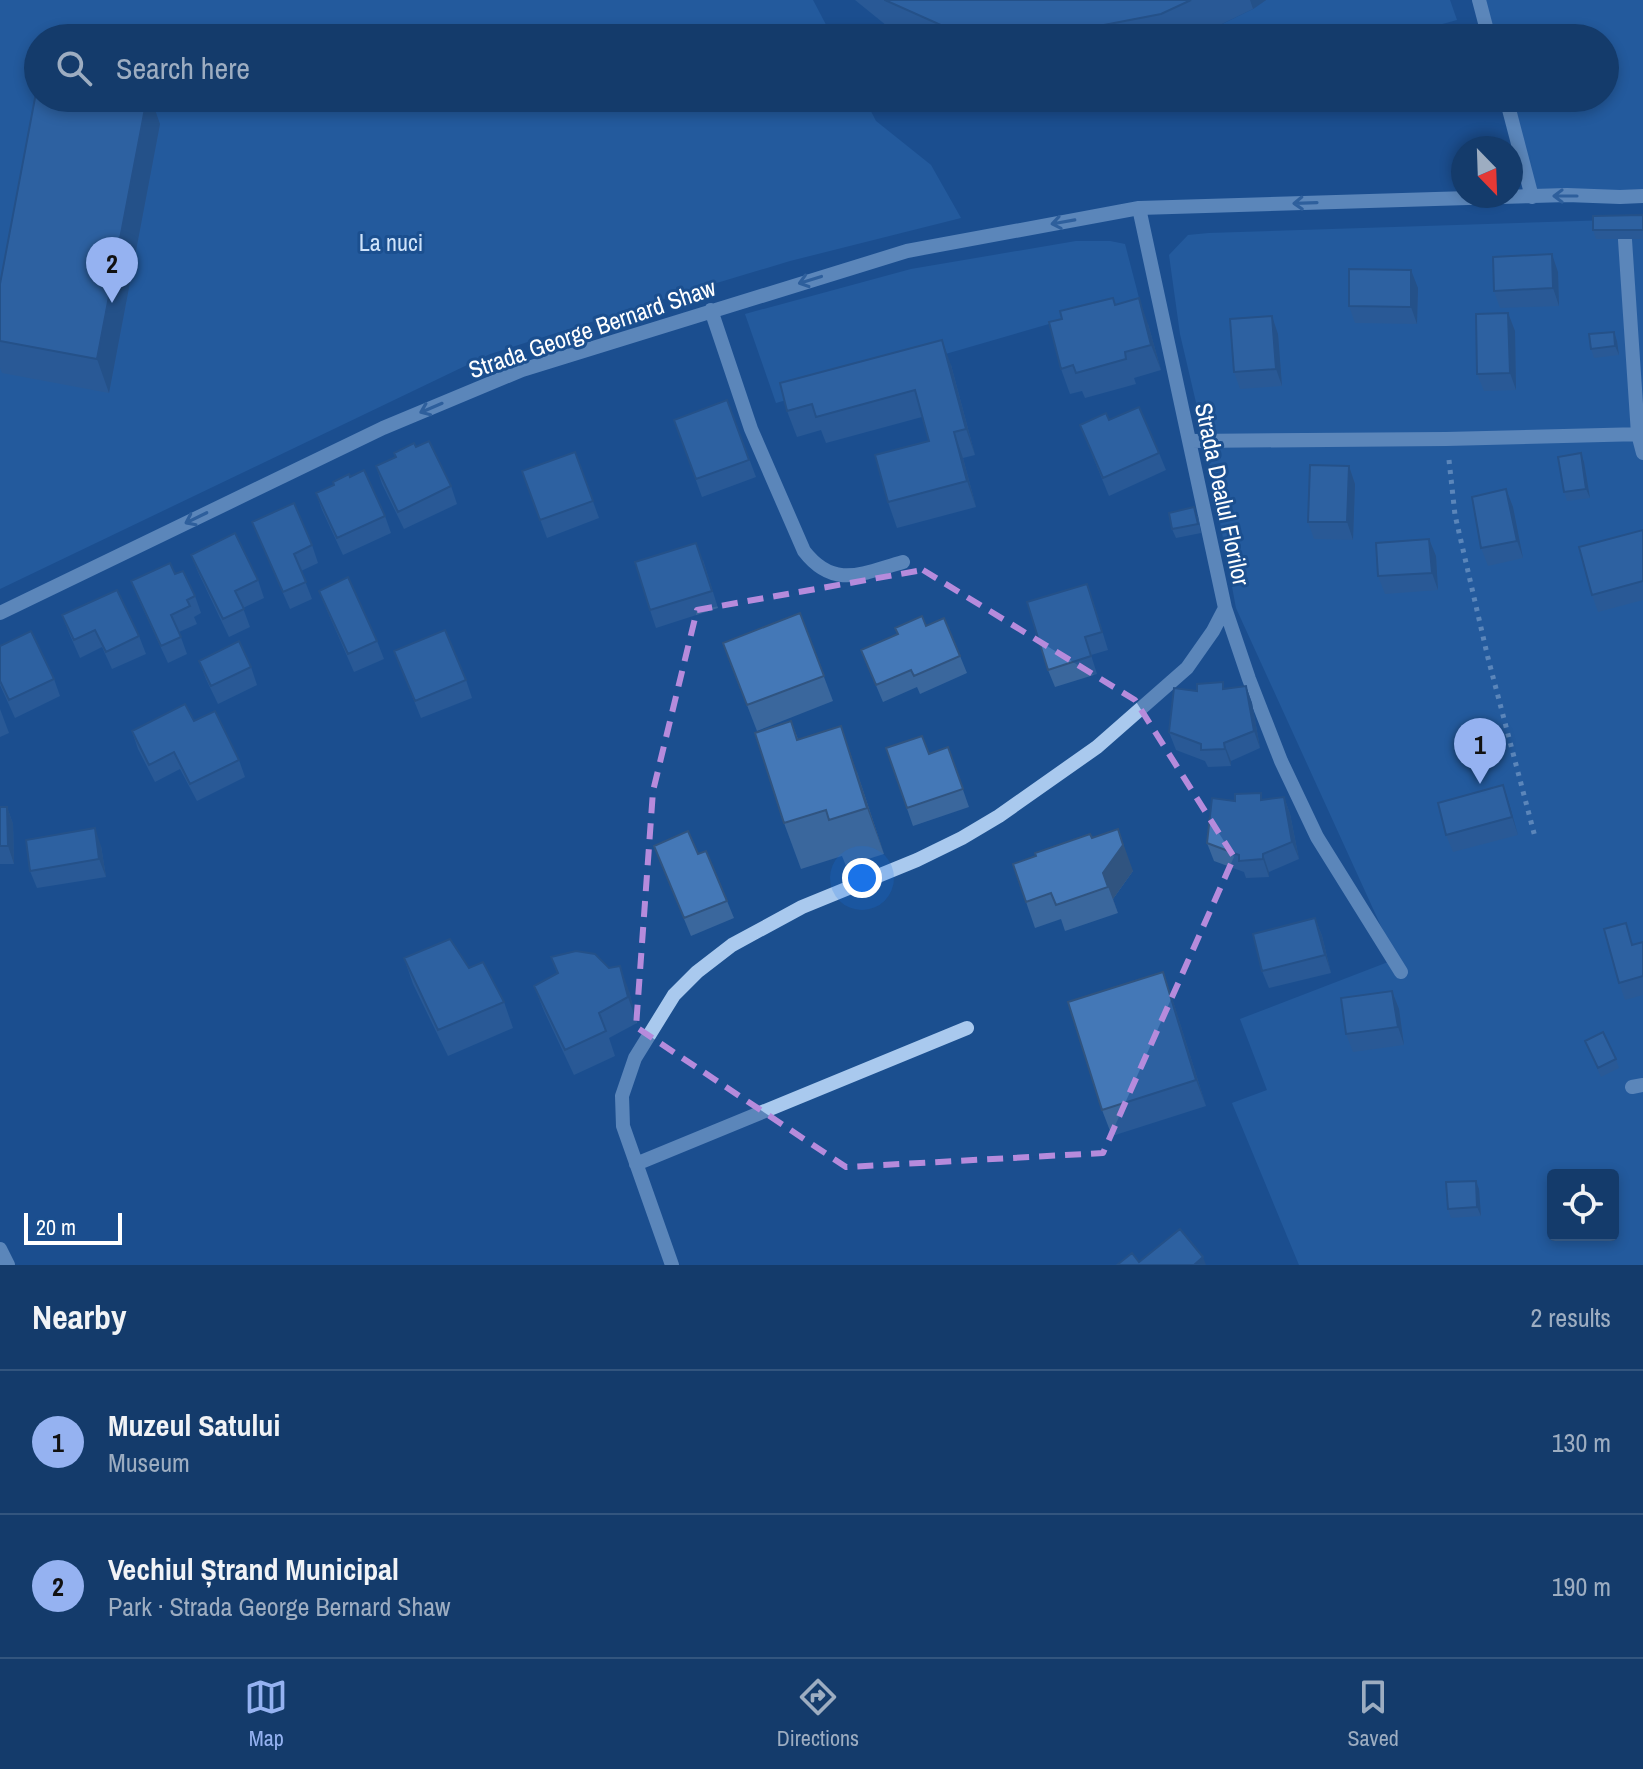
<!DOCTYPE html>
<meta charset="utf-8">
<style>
body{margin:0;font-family:"Archivo Narrow",sans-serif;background:#214673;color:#f1f3f6}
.controls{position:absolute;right:24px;bottom:24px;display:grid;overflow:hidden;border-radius:8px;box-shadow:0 4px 12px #0003}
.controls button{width:72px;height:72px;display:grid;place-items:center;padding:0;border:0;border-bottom:2px solid #33557e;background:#143b6b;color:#f1f3f6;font:40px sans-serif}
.compass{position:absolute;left:1451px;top:136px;width:72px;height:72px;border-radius:50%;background:#143b6b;box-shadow:0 4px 12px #0003;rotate:157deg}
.scale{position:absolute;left:24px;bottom:20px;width:98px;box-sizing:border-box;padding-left:8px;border:4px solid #fff;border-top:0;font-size:22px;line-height:28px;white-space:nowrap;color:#fff;-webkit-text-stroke:6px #1b4f8f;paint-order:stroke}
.you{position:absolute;left:862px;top:878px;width:28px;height:28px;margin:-20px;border:6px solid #fff;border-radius:50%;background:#1a73e8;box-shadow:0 0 0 12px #1a73e833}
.badge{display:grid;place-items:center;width:52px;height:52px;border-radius:50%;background:#95b2f1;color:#111;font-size:26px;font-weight:700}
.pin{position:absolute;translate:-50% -66px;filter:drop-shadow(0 2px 4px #0008)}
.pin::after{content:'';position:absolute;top:42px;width:28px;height:24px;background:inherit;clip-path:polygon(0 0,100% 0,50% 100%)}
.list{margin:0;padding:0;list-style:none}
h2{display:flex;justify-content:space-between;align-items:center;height:104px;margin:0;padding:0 32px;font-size:34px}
h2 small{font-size:26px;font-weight:400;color:#9dadc1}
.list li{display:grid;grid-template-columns:52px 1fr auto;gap:24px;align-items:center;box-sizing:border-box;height:144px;padding:0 32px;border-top:2px solid #33557e}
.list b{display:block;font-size:30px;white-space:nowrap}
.list p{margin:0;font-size:26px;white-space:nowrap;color:#9dadc1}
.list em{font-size:26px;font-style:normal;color:#9dadc1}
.icon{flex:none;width:44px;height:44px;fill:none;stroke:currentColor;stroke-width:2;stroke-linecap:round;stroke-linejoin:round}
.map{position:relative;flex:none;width:1643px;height:1265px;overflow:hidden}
.search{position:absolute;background:#143b6b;box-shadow:0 4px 12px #0003;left:24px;right:24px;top:24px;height:88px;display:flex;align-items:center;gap:20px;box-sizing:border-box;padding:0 28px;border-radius:44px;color:#9dadc1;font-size:30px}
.sheet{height:392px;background:#143b6b}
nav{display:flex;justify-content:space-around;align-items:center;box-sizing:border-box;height:112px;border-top:2px solid #33557e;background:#143b6b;font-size:22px;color:#9dadc1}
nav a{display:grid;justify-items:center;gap:4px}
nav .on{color:#95b2f1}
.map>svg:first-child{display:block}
</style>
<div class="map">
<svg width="1643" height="1265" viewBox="0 0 1643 1265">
<rect width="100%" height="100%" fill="#1b4f8f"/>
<path fill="#2e69ad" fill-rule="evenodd" d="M0 0H813L833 38H38V98H864L876 121 931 165 961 218 790 261 670 297 490 354 0 589Z
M1266 0H1450L1457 20 1391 38H1193L1253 9Z
M1472 0H1643V189L1532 197 1502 98H1605V38H1484Z
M1643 219V1265H1299L1232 1103 1267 1090 1240 1019 1396 959 1236 608 1205 441 1180 334 1169 255 1188 235 1209 233ZM1553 1175H1613V1235H1553Z
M1076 241H1110L1125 244 1139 298 776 403 745 314 911 269Z"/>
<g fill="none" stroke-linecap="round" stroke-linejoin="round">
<path stroke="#a9c9ee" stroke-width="5" stroke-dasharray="4 6" stroke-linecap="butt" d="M1449 460 1455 515 1488 658 1535 837"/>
<path stroke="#a9c9ee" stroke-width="14" d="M1479 0 1489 38
M1506 98 1532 197
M1625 240 1638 434 1643 453
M711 310 751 429 804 551C834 590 863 573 903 562
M1190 441 1446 439 1643 434
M1225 608 1249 679 1281 761 1317 837 1401 972
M0 613 383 428 522 370 907 251 1139 208 1567 195 1620 197 1643 196
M1632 1087 1643 1085
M636 1164 967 1028
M0 1249 8 1265
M672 1265 623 1126 622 1096 635 1058 674 995 697 972 732 945 802 907 917 860 962 838 999 816 1097 747 1187 668 1213 631 1225 608 1139 208"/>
</g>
<path fill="#3a679d" d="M855 0H1266L1253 9 1193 38H907L897 34Z
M160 124 109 393 2 373 0 368V284Z
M1643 215V239H1596L1593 230Z
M1558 272 1559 306 1500 308 1494 291Z
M1418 288 1417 324 1355 323 1349 306Z
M1113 298 1115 305 1148 324 1161 370 1134 378 1136 384 1085 398 1082 391 1070 394 1061 369 1062 319Z
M1508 313 1515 331 1516 390 1484 391 1477 374Z
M1614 332 1617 341 1619 355 1594 358 1591 349Z
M1278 334 1282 386 1240 389 1234 372Z
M951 365 975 455 963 458 976 507 897 528 888 502 929 441 922 417 826 443 821 430 797 437 787 411Z
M727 400 756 477 702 497 674 420Z
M1109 420 1159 453 1166 470 1109 496 1080 425Z
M575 452 599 518 547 538 522 471Z
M1581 453 1584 462 1590 498 1567 501 1564 492Z
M376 466 451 486 457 504 404 529 382 484Z
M1349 466 1355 484 1353 540 1314 539 1308 522Z
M350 477 385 516 391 533 343 555 322 510 316 493Z
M1506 489 1513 507 1523 558 1488 566 1481 548Z
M1198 516 1201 533 1176 538 1172 529Z
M252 522 312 545 318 563 301 571 312 599 290 609 259 539Z
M1643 530V600L1598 612 1592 595Z
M1429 539 1436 556 1438 590 1385 594 1378 576Z
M191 555 258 580 264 598 243 608 250 627 229 637 198 572Z
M703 560 718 608 656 628 650 610Z
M175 574 195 596 201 613 194 617 197 624 179 632 187 654 168 663 138 598 131 581Z
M319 591 377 641 384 659 354 672 326 608Z
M1093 601 1108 650 1091 655 1097 674 1055 687 1048 670Z
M800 613 833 701 757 731 723 643Z
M62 615 139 636 146 654 112 669 102 647 80 658 69 633Z
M926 626 960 656 967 673 920 694 917 687 883 702 861 650Z
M0 646 54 679 60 696 15 718 0 685Z
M394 651 466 680 472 698 421 718Z
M199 661 251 667 257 685 218 704 206 679Z
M1246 686 1252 703 1260 748 1231 761V766L1208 767 1205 761 1176 750 1169 732 1197 691 1225 689Z
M0 709 9 733 0 737Z
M194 721 239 760 245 777 197 801 180 769 155 782 138 749 132 731Z
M791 721 798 739 857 772 884 854 846 866 842 856 801 869 784 823Z
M948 747 969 807 913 826 886 748 929 754Z
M1503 785 1518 835 1453 852 1446 835Z
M1284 797 1290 814 1299 859 1269 872V877L1246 878 1244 872 1214 861 1207 843 1235 801 1264 800Z
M0 807H7L13 824 14 864H0Z
M1092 838 1133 871 1113 899 1118 913 1065 931 1061 919 1035 928 1013 864Z
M101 846 106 877 37 888 30 871Z
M654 846 698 854 727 901 734 918 691 936Z
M1315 918 1322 936 1331 973 1269 988 1262 971Z
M1643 942V995L1625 1000 1619 983 1633 945Z
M551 957 629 991 637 1023 609 1038 615 1056 574 1075 544 1011 534 986 557 973Z
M404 958 469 968 504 1002 513 1028 448 1056 413 984Z
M1392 991 1399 1009 1404 1045 1353 1052 1346 1034Z
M1172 998 1206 1106 1112 1136 1102 1110Z
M1585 1041 1616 1059 1619 1068 1601 1077Z
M1479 1189 1481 1216 1451 1218 1448 1209Z"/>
<path fill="#305480" d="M1250 0H1266L1253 9Z
M147 98H151L160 124 109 393 97 359Z
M1552 254 1558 272 1559 306 1553 288Z
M1411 270 1418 288 1417 324 1411 307Z
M1139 298 1148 324 1161 370 1151 345Z
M1508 313 1515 331 1516 390 1510 373Z
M1272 316 1278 334 1282 386 1276 369Z
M1614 332 1617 341 1619 355 1615 346Z
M942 340 951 365 975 455 966 429Z
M954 432 963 458 976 507 967 481Z
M1581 453 1584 462 1590 498 1586 489Z
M1349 466 1355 484 1353 540 1347 522Z
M1506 489 1513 507 1523 558 1517 541Z
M1429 539 1436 556 1438 590 1432 573Z
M1246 686 1252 703 1260 748 1254 731Z
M841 726 857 772 884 854 867 808Z
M1224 743 1231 761V766L1225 749Z
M1503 785 1509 803 1518 835 1512 817Z
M1284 797 1290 814 1299 859 1292 842Z
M7 807 13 824 14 864 8 846Z
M95 828 101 846 106 877 99 859Z
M1118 829 1133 871 1113 899 1118 913 1103 873Z
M1263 854 1269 872V877L1263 859Z
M1315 918 1322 936 1331 973 1325 955Z
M620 966 629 991 637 1023 628 997Z
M1163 972 1172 998 1206 1106 1196 1080Z
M1392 991 1399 1009 1404 1045 1398 1027Z
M1476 1181 1479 1189 1481 1216 1477 1207Z
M1203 1257 1206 1265H1194Z"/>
<path fill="#4478b7" stroke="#305480" stroke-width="2" d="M885 0H884H1191L1161 14 1062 33 1004 38 943 26Z
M38 82V98H147L97 359 0 341V284Z
M1643 215V230H1593V216Z
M1552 254 1553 288 1494 291 1493 257Z
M1349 269 1411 270V307L1349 306Z
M1113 298 1115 305 1139 298 1151 345 1125 352 1126 359 1076 373 1073 365 1061 369 1049 322 1062 319 1060 311Z
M1508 313 1510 373 1477 374 1476 314Z
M1272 316 1276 369 1234 372 1230 319Z
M1614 332 1615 346 1591 349 1589 334Z
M942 340 966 429 954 432 967 481 888 502 875 455 929 441 915 390 816 417 812 404 787 411 780 383Z
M727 400 749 460 696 479 674 420Z
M1139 407 1159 453 1103 478 1080 425 1106 413 1109 420Z
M429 441 451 486 398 512 376 466 396 457 394 453 414 443 416 447Z
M575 452 593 501 540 520 522 471Z
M1581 453 1586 489 1564 492 1558 457Z
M1310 465 1349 466 1347 522H1308Z
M364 470 385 516 337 538 316 493 334 485 333 482 349 474 350 477Z
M1506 489 1517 541 1481 548 1472 497Z
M294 503 312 545 294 554 306 582 283 592 252 522Z
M1194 507 1198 524 1172 529 1169 513Z
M1643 530V581L1592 595 1579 547Z
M235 533 258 580 235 591 244 609 223 619 191 555Z
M1429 539 1432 573 1378 576 1376 543Z
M696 543 712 591 650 610 635 562Z
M170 563 175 574 183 571 195 596 187 600 190 606 171 615 181 637 161 646 131 581Z
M348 577 377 641 348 654 319 591Z
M1087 584 1102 632 1085 637 1091 656 1048 670 1027 602Z
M117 590 139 636 106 652 95 630 74 640 62 615Z
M800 613 824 676 747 705 723 643Z
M922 616 926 626 944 618 960 656 914 676 911 670 876 685 861 650 898 634 895 628Z
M445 630 466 680 415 701 394 651Z
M31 631 54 679 9 700 0 681V646Z
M239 641 251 667 211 686 199 661Z
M1223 682V689L1246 686 1254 731 1224 743 1225 749 1201 750V744L1169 732 1174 688 1197 691V684Z
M185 704 194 721 215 711 239 760 190 784 174 752 149 765 132 731Z
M791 721 797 740 841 726 867 808 829 820 826 810 784 823 755 733Z
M922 736 929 754 948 747 963 789 907 808 886 748Z
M1503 785 1512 817 1446 835 1438 803Z
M1261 793V800L1284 797 1292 842 1263 854V859L1239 861V855L1207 843 1212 798 1235 801V794Z
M0 807H7L8 846H0Z
M95 828 99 859 30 871 26 840Z
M1118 829 1123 845 1103 873 1108 887 1056 905 1051 893 1026 902 1013 864 1036 856 1035 853 1090 834 1092 838Z
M688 831 698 854 706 851 727 901 684 918 654 846Z
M1315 918 1325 955 1262 971 1253 934Z
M1626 923 1632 945 1643 942V976L1619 983 1604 929Z
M450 939 469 968 483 962 504 1002 438 1030 404 958Z
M576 951 595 954 609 968 620 966 628 997 599 1013 606 1031 565 1050 534 986 558 973 551 957Z
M1163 972 1196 1080 1102 1110 1068 1002Z
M1392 991 1398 1027 1346 1034 1341 998Z
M1603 1032 1616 1059 1598 1068 1585 1041Z
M1476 1181 1477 1207 1448 1209 1446 1182Z
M1180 1229 1203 1257 1194 1265H1117L1132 1253 1139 1262Z"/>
<defs><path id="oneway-shaft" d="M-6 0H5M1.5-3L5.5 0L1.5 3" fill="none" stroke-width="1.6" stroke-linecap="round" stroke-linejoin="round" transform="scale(2)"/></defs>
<g stroke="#4674ac">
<use href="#oneway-shaft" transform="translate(1565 196) rotate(180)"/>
<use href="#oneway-shaft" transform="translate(1305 203) rotate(178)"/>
<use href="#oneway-shaft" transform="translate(1063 222) rotate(170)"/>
<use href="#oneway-shaft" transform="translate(810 280) rotate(163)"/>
<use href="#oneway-shaft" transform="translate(431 408) rotate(157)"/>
<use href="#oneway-shaft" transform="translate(196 518) rotate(154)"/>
</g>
<path d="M0 0H1643V1265H0ZM923 570 1135 700 1234 857 1103 1153 846 1167 636 1027 653 791 697 610Z" fill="#1b4f8f" fill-opacity=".55" fill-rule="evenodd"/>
<path fill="none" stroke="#b68bdc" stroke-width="6" stroke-dasharray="16 10" stroke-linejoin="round" d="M923 570 1135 700 1234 857 1103 1153 846 1167 636 1027 653 791 697 610Z"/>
<g text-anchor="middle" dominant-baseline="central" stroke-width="6" stroke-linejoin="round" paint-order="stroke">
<g font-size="24" fill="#cfe3fa" stroke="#1b4f8f">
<text x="391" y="242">La nuci</text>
</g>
<g font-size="24" fill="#fff" stroke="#1b4f8f">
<text transform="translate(592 328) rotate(-19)">Strada George Bernard Shaw</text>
<text transform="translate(1223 494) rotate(78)">Strada Dealul Florilor</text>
</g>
</g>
</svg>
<div class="controls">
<button><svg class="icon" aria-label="locate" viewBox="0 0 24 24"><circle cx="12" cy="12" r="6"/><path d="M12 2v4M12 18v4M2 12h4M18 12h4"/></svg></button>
</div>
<svg class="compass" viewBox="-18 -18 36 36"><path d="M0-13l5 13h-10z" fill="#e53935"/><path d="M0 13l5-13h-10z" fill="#9dadc1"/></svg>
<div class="scale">20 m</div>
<div class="you"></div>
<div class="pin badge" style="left:1480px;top:784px">1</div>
<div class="pin badge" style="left:112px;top:303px">2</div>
<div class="search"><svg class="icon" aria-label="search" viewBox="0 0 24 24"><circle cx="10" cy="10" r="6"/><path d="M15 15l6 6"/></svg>Search here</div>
</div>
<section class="sheet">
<h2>Nearby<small>2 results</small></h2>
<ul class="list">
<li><span class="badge">1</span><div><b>Muzeul Satului</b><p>Museum</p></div><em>130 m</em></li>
<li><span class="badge">2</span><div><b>Vechiul Ștrand Municipal</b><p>Park · Strada George Bernard Shaw</p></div><em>190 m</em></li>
</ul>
</section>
<nav>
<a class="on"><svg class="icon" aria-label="map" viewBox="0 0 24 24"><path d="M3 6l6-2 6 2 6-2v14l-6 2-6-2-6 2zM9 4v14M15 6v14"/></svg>Map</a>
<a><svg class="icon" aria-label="directions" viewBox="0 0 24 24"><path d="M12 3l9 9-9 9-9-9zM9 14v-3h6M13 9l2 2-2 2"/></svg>Directions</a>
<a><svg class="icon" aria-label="saved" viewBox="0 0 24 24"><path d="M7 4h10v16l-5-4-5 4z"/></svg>Saved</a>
</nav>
